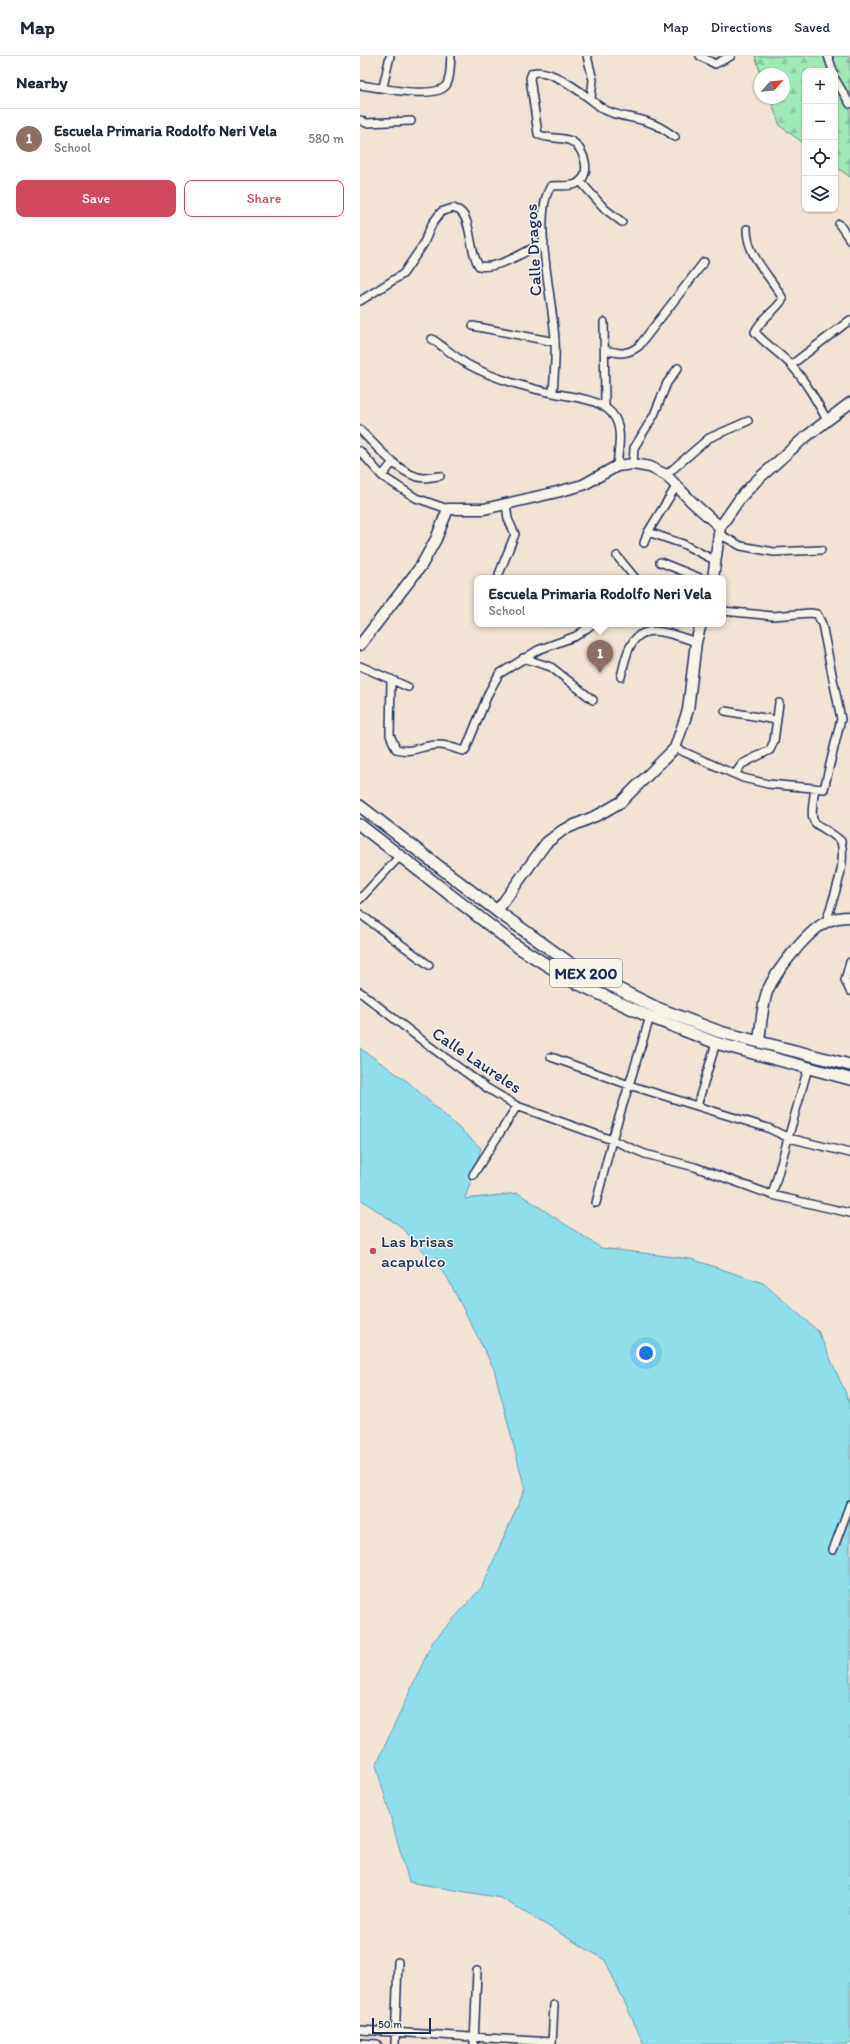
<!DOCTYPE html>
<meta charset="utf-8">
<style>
body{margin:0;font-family:Itim,sans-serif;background:#f2f2f3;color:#1f2937}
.controls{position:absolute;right:12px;top:12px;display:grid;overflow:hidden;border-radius:8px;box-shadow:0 1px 3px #0004}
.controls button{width:36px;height:36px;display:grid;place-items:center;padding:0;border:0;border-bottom:1px solid #e0e1e3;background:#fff;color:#1f2937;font:20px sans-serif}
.compass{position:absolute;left:394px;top:12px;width:36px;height:36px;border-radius:50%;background:#fff;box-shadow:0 1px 3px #0004;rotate:63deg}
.scale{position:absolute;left:12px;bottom:10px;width:59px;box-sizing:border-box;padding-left:4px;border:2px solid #1b2f5e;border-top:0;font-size:11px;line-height:14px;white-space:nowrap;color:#1b2f5e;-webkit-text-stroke:3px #f7f3e8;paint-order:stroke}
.you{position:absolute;left:286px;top:1297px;width:14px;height:14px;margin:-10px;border:3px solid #fff;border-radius:50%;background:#1a73e8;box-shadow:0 0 0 6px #1a73e833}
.badge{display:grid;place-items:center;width:26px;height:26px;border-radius:50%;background:#d1495b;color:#fff;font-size:13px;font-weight:700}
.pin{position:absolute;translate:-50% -33px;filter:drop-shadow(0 1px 2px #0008)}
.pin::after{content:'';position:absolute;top:21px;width:14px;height:12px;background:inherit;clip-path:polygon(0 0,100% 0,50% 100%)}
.popup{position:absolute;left:114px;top:519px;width:252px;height:52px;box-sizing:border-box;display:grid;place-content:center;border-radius:8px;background:#fff;filter:drop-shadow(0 1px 3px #0005);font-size:13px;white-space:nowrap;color:#747a83}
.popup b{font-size:15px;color:#1f2937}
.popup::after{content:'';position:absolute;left:50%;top:100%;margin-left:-8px;border:8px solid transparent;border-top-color:#fff}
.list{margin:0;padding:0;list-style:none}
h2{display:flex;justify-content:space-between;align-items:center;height:52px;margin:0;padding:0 16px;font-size:17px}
h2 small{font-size:13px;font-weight:400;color:#747a83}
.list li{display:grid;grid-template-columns:26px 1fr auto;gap:12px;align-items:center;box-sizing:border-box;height:60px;padding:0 16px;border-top:1px solid #e0e1e3}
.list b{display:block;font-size:15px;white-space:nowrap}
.list p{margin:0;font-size:13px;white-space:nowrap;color:#747a83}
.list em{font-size:13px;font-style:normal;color:#747a83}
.actions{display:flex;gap:8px;padding:12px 16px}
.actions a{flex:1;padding:9px 0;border:1px solid #d1495b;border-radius:8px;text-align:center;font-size:14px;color:#d1495b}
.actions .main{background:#d1495b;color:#fff}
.icon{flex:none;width:22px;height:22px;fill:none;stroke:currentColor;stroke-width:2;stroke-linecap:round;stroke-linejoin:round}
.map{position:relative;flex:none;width:490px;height:1988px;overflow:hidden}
header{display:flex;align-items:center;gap:24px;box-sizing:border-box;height:56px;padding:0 20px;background:#fff;border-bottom:1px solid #e0e1e3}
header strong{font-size:19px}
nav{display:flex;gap:22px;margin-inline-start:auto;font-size:14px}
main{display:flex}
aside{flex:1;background:#fff}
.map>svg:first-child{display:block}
</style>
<header>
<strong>Map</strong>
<nav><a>Map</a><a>Directions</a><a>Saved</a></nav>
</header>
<main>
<aside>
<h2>Nearby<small></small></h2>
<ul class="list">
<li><span class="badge" style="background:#8d6e63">1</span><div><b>Escuela Primaria Rodolfo Neri Vela</b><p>School</p></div><em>580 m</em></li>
</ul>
<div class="actions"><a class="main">Save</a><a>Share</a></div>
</aside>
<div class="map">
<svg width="490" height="1988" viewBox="0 0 490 1988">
<defs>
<pattern id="forest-firs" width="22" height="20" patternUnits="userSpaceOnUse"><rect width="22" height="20" fill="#a0e9b8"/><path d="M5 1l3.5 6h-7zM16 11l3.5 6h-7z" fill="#89c8a1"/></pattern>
</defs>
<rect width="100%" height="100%" fill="#f1e4d6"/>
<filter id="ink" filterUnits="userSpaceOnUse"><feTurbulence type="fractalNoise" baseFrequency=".025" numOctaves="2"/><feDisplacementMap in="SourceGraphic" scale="8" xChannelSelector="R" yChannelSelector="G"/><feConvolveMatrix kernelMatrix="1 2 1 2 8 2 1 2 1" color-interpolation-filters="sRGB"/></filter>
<g filter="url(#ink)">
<path fill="url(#forest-firs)" stroke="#5e8c8b" d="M395 0H490V121L475 110V15H445V88L420 70 410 42H424V18H401Z"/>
<path fill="#90e0ec" stroke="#6199b3" d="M0 992 48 1026 121 1092 105 1143 158 1137 241 1192 331 1203 403 1227 458 1275 490 1347V1988H284L245 1904 141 1842 49 1826 16 1709 72 1587 122 1531 165 1433 134 1313 87 1221 40 1170 0 1143Z"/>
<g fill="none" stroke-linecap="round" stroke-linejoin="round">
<defs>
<path id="street" d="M227 0 233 24 231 42
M340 0 355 8 371 0
M468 0 473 15
M475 23 490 48
M0 29C18 31 78 45 87 28 91 20 90 8 91 0
M23 31 30 0
M0 64 6 67 51 65
M220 125 245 153 262 166
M479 168 490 184
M387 173C387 201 411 220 423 243 415 256 401 262 395 276 406 289 420 297 432 310 446 326 456 344 467 364
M0 245 43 218 63 189 72 168 81 156 93 152C95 153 100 154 101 156 112 166 109 196 119 210 138 214 168 194 184 186
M244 266 245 351
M113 270 195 286
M72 283C84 291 95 301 107 308 134 323 173 334 203 339 220 342 246 345 255 362 263 376 258 395 257 410
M245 294C260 298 267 299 279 290L344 206
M431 309 490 264
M193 337C194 320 196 302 195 285 194 248 171 160 191 130 198 129 209 131 216 128 233 120 225 92 211 85 200 80 188 84 178 78L170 22 172 17C190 10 225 39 239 50 253 61 272 60 288 66 298 69 307 75 315 81
M0 374C16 389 41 421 64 422 69 422 75 420 80 420
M0 395 22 420 56 442 88 453
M273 408 274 392 294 359 307 327 318 312
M306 419 349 382 388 365
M22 420 33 406
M288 476 323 488 356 505
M359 478 381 490 414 496 461 494
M284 487 288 476 317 429
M257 500 275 522
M300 506 340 522
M139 518 155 478 148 463 146 447
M163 602 191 611 233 644
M0 610 48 631
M261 621C264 609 267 591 276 582 290 567 320 581 336 586
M31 623 30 679 36 693C56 698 61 688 80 689 88 689 97 694 105 695L129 636 139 618 178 594 216 580 233 568
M365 655 416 664
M315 692 383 722 408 728 464 733 481 663 462 568 457 558 450 557 413 560 363 555
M375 718 382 708 410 694 414 685 419 647
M455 732C448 777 453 761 481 785 487 811 473 841 466 866
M0 843 39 801
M0 858 69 909
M490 906 485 924 490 935
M0 936 68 989 127 1032 157 1050 252 1084 285 1098 335 1111 412 1139 490 1157
M191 1001 269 1029 408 1072 429 1082 490 1097
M337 1050 356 987
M113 1119 157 1050
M412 1139 448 1012
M236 1147 252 1084 290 961
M473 1494 490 1448
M0 1974 192 1986
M0 1987 17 1988
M35 1988 38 1906
M114 1988 117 1915
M192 1988 194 1949"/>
<path id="secondary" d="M353 522 360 471 381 441 396 425 443 383 490 347
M0 589 61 510 76 483 88 453H124L197 436 223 429 257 410 273 408 290 411 306 419 332 446 360 471
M137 855 186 787 203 774 240 758 261 746 315 692 328 654 336 586 341 568
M399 985C401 969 402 952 407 936 415 916 447 876 466 866 474 862 482 861 490 861"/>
<path id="primary" d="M0 750 137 855 218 913 297 952 360 976 490 1009
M0 769 155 889 214 926 290 961 356 987 490 1023"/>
</defs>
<use href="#street" stroke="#1b2f5e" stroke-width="10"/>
<use href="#secondary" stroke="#1b2f5e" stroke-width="13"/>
<use href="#primary" stroke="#1b2f5e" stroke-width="14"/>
<use href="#street" stroke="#f7f3e8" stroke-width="7"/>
<use href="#secondary" stroke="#f7f3e8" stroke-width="10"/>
<use href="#primary" stroke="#f7f3e8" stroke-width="11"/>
</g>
</g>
<circle fill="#d1495b" stroke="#f7f3e8" stroke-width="1.5" cx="13" cy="1195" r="4"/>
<g text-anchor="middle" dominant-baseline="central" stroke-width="3" stroke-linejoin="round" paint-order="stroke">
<rect fill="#f7f3e8" stroke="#5d6a87" stroke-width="1" x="190" y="903" width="72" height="28" rx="3"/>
<g font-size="16" font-weight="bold" fill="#1b2f5e">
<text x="226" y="917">MEX 200</text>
</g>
<g font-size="17" fill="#1b2f5e" stroke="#f7f3e8">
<text transform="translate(173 194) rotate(-93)">Calle Dragos</text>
<text transform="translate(117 1004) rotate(34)">Calle Laureles</text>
</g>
<g font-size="17" fill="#1b2f5e" stroke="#f7f3e8" text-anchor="start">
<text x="21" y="1185">Las brisas<tspan x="21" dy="20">acapulco</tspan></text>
</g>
</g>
</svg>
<div class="controls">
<button>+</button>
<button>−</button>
<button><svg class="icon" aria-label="locate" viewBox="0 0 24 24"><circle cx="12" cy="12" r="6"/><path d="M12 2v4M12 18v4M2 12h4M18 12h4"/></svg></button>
<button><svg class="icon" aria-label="layers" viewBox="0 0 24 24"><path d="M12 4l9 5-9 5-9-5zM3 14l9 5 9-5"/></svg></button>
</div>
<svg class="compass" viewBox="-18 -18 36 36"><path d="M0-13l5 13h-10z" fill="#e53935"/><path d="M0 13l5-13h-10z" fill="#747a83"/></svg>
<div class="scale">50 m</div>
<div class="you"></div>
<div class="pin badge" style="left:240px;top:617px;background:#8d6e63">1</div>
<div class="popup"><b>Escuela Primaria Rodolfo Neri Vela</b>School</div>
</div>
</main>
